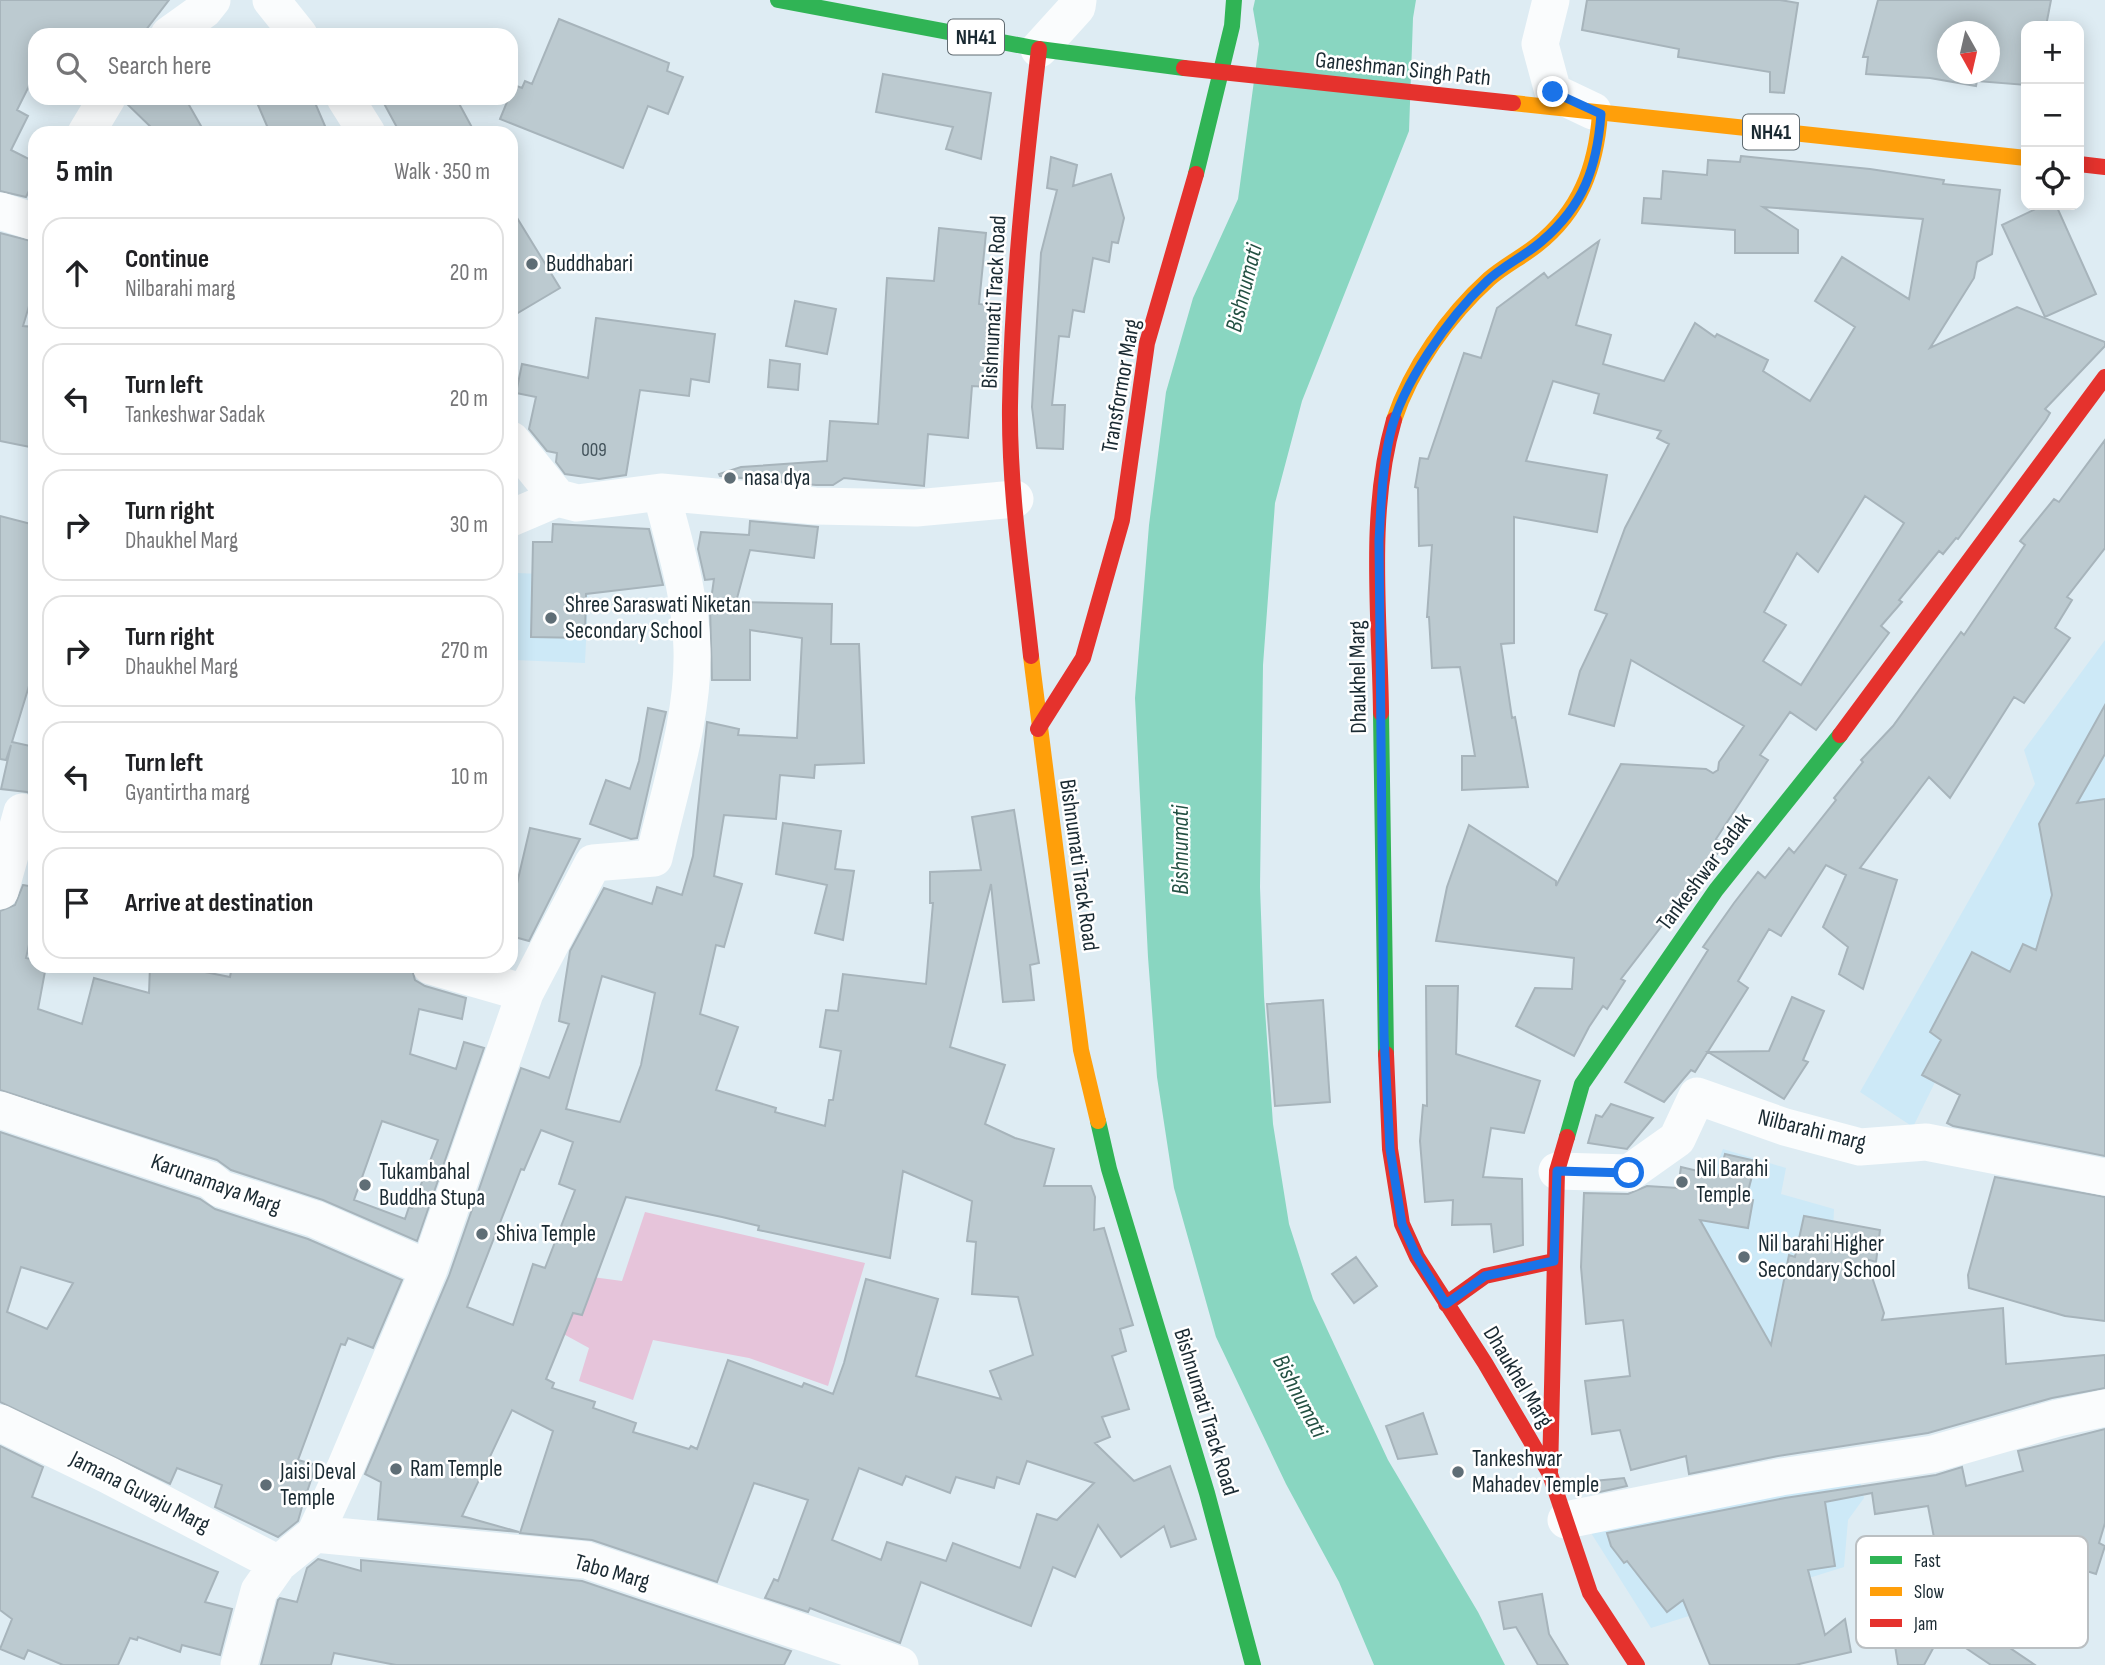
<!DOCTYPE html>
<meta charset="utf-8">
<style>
body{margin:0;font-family:"Sofia Sans Condensed",sans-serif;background:#f2f2f2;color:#202124}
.controls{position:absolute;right:21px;top:21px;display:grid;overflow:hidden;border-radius:14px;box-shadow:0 4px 18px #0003}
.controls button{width:63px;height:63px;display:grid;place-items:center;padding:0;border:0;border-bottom:2px solid #e0e0e0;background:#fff;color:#202124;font:35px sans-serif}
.compass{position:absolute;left:1937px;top:21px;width:63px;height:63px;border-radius:50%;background:#fff;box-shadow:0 4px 18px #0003;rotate:172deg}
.stop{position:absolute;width:21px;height:21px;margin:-16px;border:5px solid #1a73e8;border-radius:50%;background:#fff}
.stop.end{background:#1a73e8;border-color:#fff;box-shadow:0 2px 7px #0008}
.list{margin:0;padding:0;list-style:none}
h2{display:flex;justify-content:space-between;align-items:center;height:91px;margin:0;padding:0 28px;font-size:30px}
h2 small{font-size:23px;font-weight:400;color:#757577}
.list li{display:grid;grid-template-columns:46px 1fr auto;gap:21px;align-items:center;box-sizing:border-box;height:112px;margin:0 14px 14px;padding:0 14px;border:2px solid #e0e0e0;border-radius:21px}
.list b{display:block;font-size:26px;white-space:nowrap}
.list p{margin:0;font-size:23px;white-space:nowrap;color:#757577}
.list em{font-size:23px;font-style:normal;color:#757577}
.icon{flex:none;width:38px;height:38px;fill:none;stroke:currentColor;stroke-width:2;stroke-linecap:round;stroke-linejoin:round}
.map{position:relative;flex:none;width:2105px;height:1665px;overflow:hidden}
.search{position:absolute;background:#fff;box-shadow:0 4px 18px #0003;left:28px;top:28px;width:490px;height:77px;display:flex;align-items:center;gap:18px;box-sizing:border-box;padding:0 24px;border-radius:21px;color:#757577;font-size:26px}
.panel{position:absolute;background:#fff;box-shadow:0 4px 18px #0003;left:28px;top:126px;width:490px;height:847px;border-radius:21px}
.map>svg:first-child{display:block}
</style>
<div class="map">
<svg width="2105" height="1665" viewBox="0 0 2105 1665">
<rect width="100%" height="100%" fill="#deecf3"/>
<path fill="#cde9f7" d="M517 573 589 576 585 663 515 660Z
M2105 640V925L2037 1021 1975 1001 1913 1127 1860 1092 2035 784 2024 750Z
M1723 1149 1786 1168 1781 1194 1834 1209 1831 1281 1824 1327 1765 1348 1644 1232 1701 1205Z
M1857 1469 1864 1498 1848 1520 1844 1567 1651 1628 1586 1525Z"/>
<path fill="#e6c4da" d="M645 1212 865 1263 828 1386 749 1358 653 1340 633 1400 579 1381 589 1348 547 1325 563 1273 622 1281Z"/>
<path fill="#89d6c1" d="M1255 0H1416L1413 18 1409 131 1302 401 1275 503 1263 665 1260 887 1264 996 1273 1124 1289 1224 1313 1299 1388 1460 1478 1612 1505 1665H1374L1339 1582 1286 1484 1216 1337 1174 1188 1157 1077 1148 957 1135 698 1149 525 1166 392 1193 298 1238 199 1259 44 1253 9Z"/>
<path fill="#bccad0" stroke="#a7b4bb" stroke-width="2" fill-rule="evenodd" d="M0 0H169L142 35H35V74L17 110 28 116 11 150 35 162V179L26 197 0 191Z
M1587 0H1780L1798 3 1784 93 1770 92V72L1678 57 1679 49 1582 30Z
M1878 0H2051L2046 26H2026V85L1977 81 1976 86 1930 78 1866 74 1868 57H1863ZM1948 32H1990V74H1948Z
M559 19 669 63 667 71 683 77 668 114 648 106 623 168 500 119 514 85 522 88 525 81 532 84Z
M883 74 991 93 981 159 946 149 953 127 876 112Z
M128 98H185L205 133H157L127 104Z
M255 98H313L328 133H270Z
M381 98H456L475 133H400Z
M1741 156 1870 169 1944 180 1943 184 2000 190 1992 254 1977 262 1974 278 1930 348 2017 307 2105 342V346L2045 409 2050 413 2046 420 1958 539 1956 538 1943 554 1939 551 1899 600 1902 602 1881 626 1889 633 1816 730 1790 712 1760 755 1768 760 1716 839 1724 845 1621 979 1625 981 1607 1009 1603 1006 1589 1027 1574 1056 1516 1026 1535 988 1572 989 1574 958 1436 941 1447 887 1469 825 1556 881V886L1621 764 1706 769 1713 773 1718 770 1719 762 1744 726 1631 660 1614 726 1569 714 1580 671 1607 614 1595 610 1625 528 1669 444 1657 438 1661 431 1594 413 1599 394 1553 381 1526 461 1607 475 1597 532 1514 517V643L1501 644 1512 718 1515 717 1528 787 1462 790V756H1475L1460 667 1432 668 1429 617H1427L1432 545 1419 546 1418 488 1415 487 1420 458 1428 459 1464 353 1481 358 1497 308 1544 273 1548 278 1599 241 1576 325 1611 335 1603 364 1664 381 1695 323 1715 337 1717 334 1768 360 1763 371 1810 401 1855 327 1815 301 1842 257 1909 299 1923 219 1763 207 1798 230V253H1735V230L1642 223 1644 198 1661 199 1663 171 1707 175 1708 160 1740 162ZM1865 496 1904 523 1801 685 1763 661 1786 625 1764 612 1797 553 1818 572Z
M1051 157 1077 165 1073 186 1111 174 1124 218 1118 243 1112 242 1109 262 1093 258 1084 312 1073 310 1069 337 1059 336 1052 405H1065L1063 449 1037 448 1032 407 1041 253 1057 190 1047 188Z
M2044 205H2056L2096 294 2045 317 2002 225Z
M511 208 560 288 511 317Z
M939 228 986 233 979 304 994 306 989 387 972 386 968 438 928 434 924 486 844 478 833 485H816L720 476 719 474 741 467 827 461 830 421 878 424 887 278 934 281Z
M0 233 35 242V286L23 326 35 327 29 385 35 386V448L0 441Z
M795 301 836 309 827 354 786 346Z
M596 318 715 334 709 382 691 379 689 396 640 390 626 475 599 479 565 474 556 462 557 453 547 451 529 429 536 397 516 393 522 364 588 378Z
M770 360 800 364 798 390 768 387Z
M2105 440V548L2067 597 2072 600 2055 628 2070 638 2024 703 2014 697 1950 798 1929 777 1860 868 1897 880 1863 989 1839 974 1848 947 1823 927 1846 875 1826 865 1781 936 1769 929 1738 981 1748 988 1695 1072 1691 1070 1664 1102 1625 1082 1708 950 1703 947 1734 903 1758 872 1765 878 1789 848 1794 853 1836 800 1834 798 1863 762 1861 760 1893 726 1961 632 1964 635 2025 545 2020 541 2054 499 2059 502Z
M0 516 35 525V666L12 742 35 747V796L27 792 1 789 11 745 6 760 0 759Z
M750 521 818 527 814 558 750 550 736 602 832 604 831 644H859L864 763 815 765 814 778 780 775 776 819 724 815 714 876 742 884 724 947 716 945 700 1014 738 1027 716 1090 776 1108 775 1112 825 1126 829 1100H833L841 1051 820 1047 826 1010 838 1011 843 974 926 984 933 903H930V872L981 870 972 817 1014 810 1039 963 1030 965 1034 1000 1003 1002 991 884 950 1047 1005 1065 985 1124 1015 1138 1054 1149 1044 1186H1091L1095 1197 1094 1230 1104 1228 1133 1325 1120 1329 1126 1351 1112 1356 1129 1409 1102 1417 1110 1437 1095 1443 1134 1481 1170 1466 1196 1539 1171 1547 1164 1526 1121 1557 1098 1525 1075 1577 1053 1567 1031 1626 921 1582 900 1643 810 1608 808 1612 765 1598 774 1579 778 1581 808 1500 754 1483 717 1582 592 1540 520 1533 553 1431 512 1410 462 1516 519 1532 378 1519 381 1482 365 1474 449 1276 521 1068 549 1078 569 1024 559 1021 570 951 604 888 652 904 657 887 682 895 693 856 707 722 739 729 738 735 797 738 802 638 750 630V680H712L710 607 714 579 705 580 698 549 701 532 749 535ZM602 976 655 993 641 1065 620 1122 566 1109ZM541 1130 573 1142 559 1184 575 1190 545 1268 533 1264 513 1325 467 1307 521 1169 524 1170ZM903 1171 972 1201 967 1241 976 1242 972 1294 1018 1297 1033 1355 990 1371 1001 1399 916 1376 938 1299 866 1279 844 1363 833 1394 804 1383 802 1387 728 1360 697 1449 691 1446 689 1449 633 1432 636 1423 593 1408 595 1402 552 1388 554 1383 546 1379 573 1313 582 1315 626 1197 722 1217 759 1226 758 1230 890 1258ZM1027 1461 1094 1483 1057 1520 1037 1514 1020 1568 953 1543 946 1561 887 1542 881 1560 832 1540 859 1468 902 1485 906 1476 950 1493 956 1477 994 1488 997 1477 1019 1484Z
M553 524 649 529 663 585 586 594 585 638 531 637 533 542H552Z
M2105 705V754L2077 803 2105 799V1156L1953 1126 1947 1123 1960 1095 1922 1075 1941 1040 1930 1032 1972 952 2010 972 2023 944 2036 950 2052 895 2039 824Z
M648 708 666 712 637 838 631 839 590 824 606 780 630 789 639 761Z
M783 823 841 831 835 869 854 871 843 940 815 933 827 885 776 874Z
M530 828 580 839 529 941 511 936V891L515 892Z
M23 885 35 887V918L26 958 35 960V966H46L38 1009 82 1024 94 978 149 993 150 966H175L230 977 232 966H411L415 980 425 986 466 998 462 1019 419 1009 410 1054 456 1069 464 1042 484 1048 417 1241 323 1200 231 1170 217 1160 0 1090V911L15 905ZM382 1121 438 1140 412 1208 409 1207 405 1219 354 1200Z
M1426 986H1458L1456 1054 1540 1081 1524 1133 1491 1128 1483 1177 1522 1179 1523 1245 1494 1252 1491 1224 1452 1225 1453 1200 1425 1202 1420 1141 1423 1105 1427 1106Z
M1792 997 1824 1011 1803 1060 1808 1062 1784 1099 1708 1052 1769 1051Z
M1323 1000 1330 1102 1275 1106 1267 1004Z
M1611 1104 1653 1118 1627 1149 1588 1143 1596 1115 1602 1117Z
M0 1132 200 1199 215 1209 308 1239 402 1280 373 1348 348 1338 345 1345 341 1344 298 1460 316 1465 302 1507 298 1521 278 1537 215 1507 222 1485 177 1468 170 1484 0 1402ZM21 1267 73 1283 47 1329 7 1312Z
M1725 1154 1756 1161 1746 1199 1753 1200 1748 1228 1700 1220 1771 1345 1789 1255 1795 1257 1804 1216 1880 1230 1876 1262 1866 1259 1884 1313 1882 1320 2003 1308 2006 1364 2105 1355V1388L2052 1398 1928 1433 1778 1456 1689 1474 1686 1456 1631 1470 1620 1430 1592 1434 1585 1381 1630 1376 1623 1320 1586 1324 1581 1267 1584 1193 1628 1194 1647 1186 1678 1188 1681 1167 1719 1176Z
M1995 1177 2105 1197V1321L2065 1316 1969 1288 1968 1275Z
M1356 1257 1377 1286 1354 1303 1332 1274Z
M1423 1413 1437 1454 1398 1459 1386 1426Z
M2105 1429V1523L2099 1543 2105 1546 2096 1574 2048 1559 2049 1554 1995 1537 1936 1548 1928 1506 1875 1514 1872 1493 1825 1502 1835 1566 1808 1570 1825 1635 1845 1619 1851 1652 1795 1665H1710L1683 1600 1667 1612 1627 1561 1624 1563 1611 1546 1607 1533 1785 1498 1936 1475 1962 1467 1966 1486 2023 1471 2018 1451Z
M0 1446 43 1467 32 1497 218 1572 205 1602 232 1609 220 1655 182 1645 180 1652 138 1637 137 1640 130 1638 118 1665H63L28 1650 24 1659 0 1649 12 1619 0 1610Z
M1624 1478 1627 1486 1595 1493 1594 1481Z
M318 1559 361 1571V1560L582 1581 791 1651 784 1665H396L334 1653 331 1665H261L278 1600 280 1598 297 1602 307 1568Z
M1937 1578 1986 1611 1976 1625 2035 1665H1991L1942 1632 1924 1665H1898L1886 1588 1910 1619Z
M1542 1594 1549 1634 1568 1665H1538L1516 1627 1504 1629 1499 1602Z"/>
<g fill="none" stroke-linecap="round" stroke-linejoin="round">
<path stroke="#fafcfd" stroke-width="37" d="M271 0 299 35
M1551 0 1540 44 1553 92 1593 111
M169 35 204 10 212 0
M1039 49 1077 7 1078 0
M345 98 367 133
M86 133 107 98
M0 211 35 222
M511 440 558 498
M661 492 815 506 916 508 1015 499
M0 891 22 812
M431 966 525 993
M0 1110 210 1180 221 1189 315 1219 429 1269
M1557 1171 1629 1173 1677 1139 1697 1096 1785 1127 1860 1147 1926 1142 2105 1177
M0 1423 108 1475 278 1564
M1566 1520 1781 1477 1933 1454 2058 1418 2105 1408
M315 1534 586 1560 900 1665
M239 1665 259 1591 278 1564 315 1534 346 1466 429 1269 525 993 593 863 654 858C669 791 694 718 692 649 691 595 674 543 661 492L577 503 558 498 511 518"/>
<path stroke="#30b455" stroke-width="16" d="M778 0 1039 49 1184 68
M1196 174 1232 26 1234 0
M1381 713 1386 1054
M1098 1121 1109 1169 1207 1493 1253 1665
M1567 1137 1582 1084 1716 890 1840 735"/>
<path stroke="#ff9f0a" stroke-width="16" d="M1513 103 2026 158
M1394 420C1411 368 1449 315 1489 279 1504 266 1522 257 1537 245 1580 211 1596 167 1600 114
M1031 656 1081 1050 1098 1121"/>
<path stroke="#e5322d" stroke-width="16" d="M1184 68 1513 103
M2079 164 2105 167
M1031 656C1022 573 1009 489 1010 406 1012 287 1025 167 1039 49
M1381 713C1380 618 1367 513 1394 420
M1038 729 1083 658 1122 520 1147 343 1196 174
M1840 735 2105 377
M1386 1054 1390 1149 1402 1224 1417 1257 1485 1363 1550 1474
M1567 1137 1557 1171 1550 1474 1590 1593 1637 1665
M1446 1304 1485 1276 1554 1261"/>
</g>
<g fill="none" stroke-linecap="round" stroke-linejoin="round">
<path stroke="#1a73e8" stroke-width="9" d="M1553 92 1601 114C1597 167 1584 205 1542 241 1525 256 1502 266 1486 282 1449 317 1401 385 1390 435 1382 470 1381 506 1379 541L1384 1036 1390 1149 1402 1224 1417 1257 1446 1304 1485 1276 1554 1261 1557 1171 1629 1173"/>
</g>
<g fill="#5f6e76" stroke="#fff" stroke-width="2.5">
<circle cx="532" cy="264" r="7"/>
<circle cx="730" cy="478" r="7"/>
<circle cx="551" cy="618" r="7"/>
<circle cx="1682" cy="1182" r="7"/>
<circle cx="365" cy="1185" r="7"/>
<circle cx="482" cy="1234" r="7"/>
<circle cx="1744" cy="1257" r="7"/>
<circle cx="396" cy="1469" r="7"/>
<circle cx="1458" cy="1472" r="7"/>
<circle cx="266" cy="1485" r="7"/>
</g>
<g text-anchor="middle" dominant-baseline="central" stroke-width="5" stroke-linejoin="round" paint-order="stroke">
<g font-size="19" fill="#42525a">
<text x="594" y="450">009</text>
</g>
<g fill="#fff" stroke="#5f6a70" stroke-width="2">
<rect x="948" y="19.5" width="56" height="35" rx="5"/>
<rect x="1743" y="114.5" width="56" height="35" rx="5"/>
</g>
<g font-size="21" font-weight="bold" fill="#1a2a32">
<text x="976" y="37">NH41</text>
<text x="1771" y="132">NH41</text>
</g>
<g font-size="23" fill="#1a2a32" stroke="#fff">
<text transform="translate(1403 69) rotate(6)">Ganeshman Singh Path</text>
<text transform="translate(994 302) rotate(-87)">Bishnumati Track Road</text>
<text transform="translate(1121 386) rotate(-80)">Transformor Marg</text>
<text transform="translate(1358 677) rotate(-91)">Dhaukhel Marg</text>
<text transform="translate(1079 865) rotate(82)">Bishnumati Track Road</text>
<text transform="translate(1704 872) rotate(-53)">Tankeshwar Sadak</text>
<text transform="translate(1812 1130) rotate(14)">Nilbarahi marg</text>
<text transform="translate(216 1184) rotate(20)">Karunamaya Marg</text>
<text transform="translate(1518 1377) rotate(59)">Dhaukhel Marg</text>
<text transform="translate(1206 1412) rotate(73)">Bishnumati Track Road</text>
<text transform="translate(140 1492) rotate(27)">Jamana Guvaju Marg</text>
<text transform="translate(612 1572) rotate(16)">Tabo Marg</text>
</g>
<g font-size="23" fill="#1a2a32" stroke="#fff" text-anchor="start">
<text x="546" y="264">Buddhabari</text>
<text x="744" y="478">nasa dya</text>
<text x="565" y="605">Shree Saraswati Niketan<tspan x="565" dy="26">Secondary School</tspan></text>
<text x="1696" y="1169">Nil Barahi<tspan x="1696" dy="26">Temple</tspan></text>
<text x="379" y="1172">Tukambahal<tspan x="379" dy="26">Buddha Stupa</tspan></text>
<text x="496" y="1234">Shiva Temple</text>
<text x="1758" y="1244">Nil barahi Higher<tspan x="1758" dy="26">Secondary School</tspan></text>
<text x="1472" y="1459">Tankeshwar<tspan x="1472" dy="26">Mahadev Temple</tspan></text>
<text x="410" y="1469">Ram Temple</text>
<text x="280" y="1472">Jaisi Deval<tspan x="280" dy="26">Temple</tspan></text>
</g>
<g font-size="24" font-style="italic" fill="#245143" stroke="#fff">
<text transform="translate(1244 288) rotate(-76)">Bishnumati</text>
<text transform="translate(1180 850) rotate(-90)">Bishnumati</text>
<text transform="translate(1300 1396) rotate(62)">Bishnumati</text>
</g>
</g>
<rect x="1856" y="1536" width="232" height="112" rx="10" fill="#fff" stroke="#babfc2" stroke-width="2"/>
<rect x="1870" y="1556" width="32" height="8" fill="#30b455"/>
<rect x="1870" y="1587" width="32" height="9" fill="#ff9f0a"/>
<rect x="1870" y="1619" width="32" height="8" fill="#e5322d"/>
<g font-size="19" fill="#1a2a32">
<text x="1914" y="1567">Fast</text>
<text x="1914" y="1598">Slow</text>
<text x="1914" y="1630">Jam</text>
</g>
</svg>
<div class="controls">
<button>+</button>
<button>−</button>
<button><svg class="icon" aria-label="locate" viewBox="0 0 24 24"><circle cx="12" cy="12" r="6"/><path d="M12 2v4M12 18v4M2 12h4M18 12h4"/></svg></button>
</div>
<svg class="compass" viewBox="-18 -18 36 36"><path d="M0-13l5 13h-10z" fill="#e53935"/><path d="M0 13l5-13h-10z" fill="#757577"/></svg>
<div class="stop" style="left:1629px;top:1173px"></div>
<div class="stop end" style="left:1553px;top:92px"></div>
<div class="search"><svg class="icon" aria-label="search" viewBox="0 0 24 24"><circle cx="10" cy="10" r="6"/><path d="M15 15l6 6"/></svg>Search here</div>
<section class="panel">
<h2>5 min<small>Walk · 350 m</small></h2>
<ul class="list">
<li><svg class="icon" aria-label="ahead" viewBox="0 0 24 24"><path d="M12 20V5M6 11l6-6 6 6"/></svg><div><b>Continue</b><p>Nilbarahi marg</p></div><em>20 m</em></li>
<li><svg class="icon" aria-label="left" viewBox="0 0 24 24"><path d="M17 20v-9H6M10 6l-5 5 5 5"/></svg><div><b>Turn left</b><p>Tankeshwar Sadak</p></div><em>20 m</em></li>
<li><svg class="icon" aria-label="right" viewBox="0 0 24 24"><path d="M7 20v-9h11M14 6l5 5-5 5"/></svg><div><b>Turn right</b><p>Dhaukhel Marg</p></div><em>30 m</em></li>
<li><svg class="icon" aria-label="right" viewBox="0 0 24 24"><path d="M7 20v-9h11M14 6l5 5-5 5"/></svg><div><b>Turn right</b><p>Dhaukhel Marg</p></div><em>270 m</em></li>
<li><svg class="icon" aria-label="left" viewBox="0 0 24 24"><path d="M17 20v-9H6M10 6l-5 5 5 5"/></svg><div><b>Turn left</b><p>Gyantirtha marg</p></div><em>10 m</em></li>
<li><svg class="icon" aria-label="arrive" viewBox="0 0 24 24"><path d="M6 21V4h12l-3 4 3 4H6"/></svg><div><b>Arrive at destination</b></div></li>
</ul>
</section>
</div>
